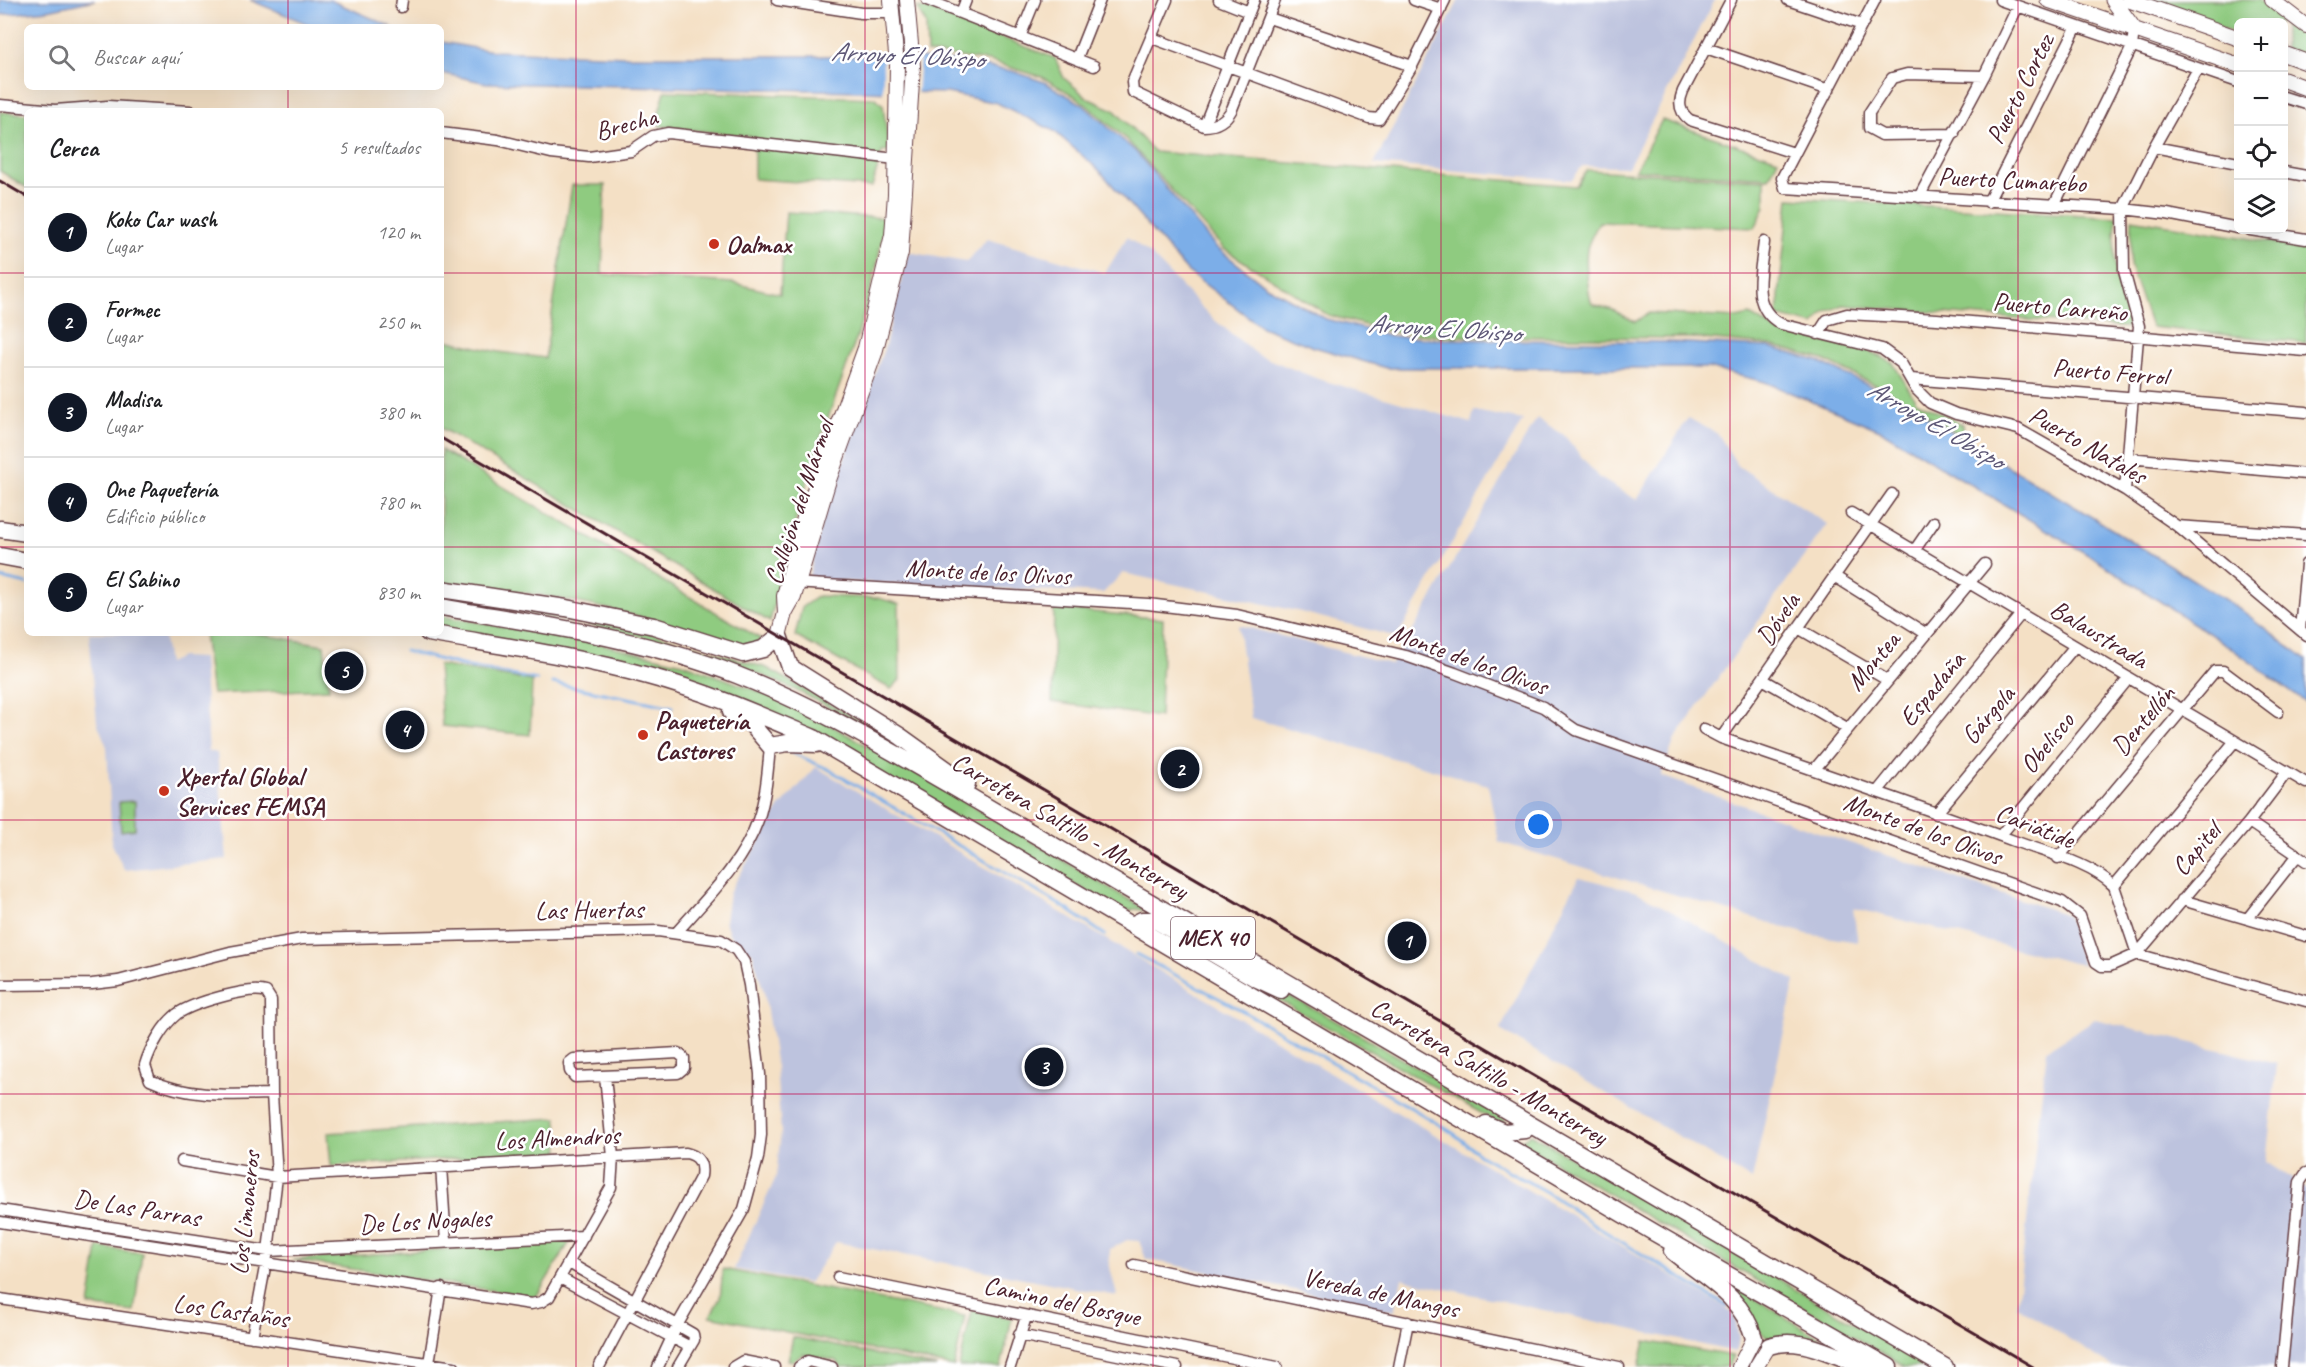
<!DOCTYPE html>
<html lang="es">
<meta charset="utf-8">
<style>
body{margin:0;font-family:Caveat,sans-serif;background:#f6f6f6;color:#202124}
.controls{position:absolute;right:18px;top:18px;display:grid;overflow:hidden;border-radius:9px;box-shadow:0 6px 24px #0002}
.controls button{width:54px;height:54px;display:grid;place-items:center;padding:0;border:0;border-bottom:2px solid #e0e0e0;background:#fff;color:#202124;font:30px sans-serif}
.you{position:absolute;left:1539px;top:825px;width:21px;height:21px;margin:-15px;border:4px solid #fff;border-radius:50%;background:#1a73e8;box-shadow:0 0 0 9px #1a73e833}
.badge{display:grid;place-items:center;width:39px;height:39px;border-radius:50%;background:#111827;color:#fff;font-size:20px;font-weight:700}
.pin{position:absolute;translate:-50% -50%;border:3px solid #fff;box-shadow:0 2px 6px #0006}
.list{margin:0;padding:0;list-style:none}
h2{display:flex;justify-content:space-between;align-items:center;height:78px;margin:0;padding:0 24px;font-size:26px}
h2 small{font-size:20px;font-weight:400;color:#757577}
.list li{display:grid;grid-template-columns:39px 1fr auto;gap:18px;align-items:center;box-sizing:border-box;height:90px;padding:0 24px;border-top:2px solid #e0e0e0}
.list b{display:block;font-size:22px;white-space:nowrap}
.list p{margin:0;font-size:20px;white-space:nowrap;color:#757577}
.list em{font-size:20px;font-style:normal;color:#757577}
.icon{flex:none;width:33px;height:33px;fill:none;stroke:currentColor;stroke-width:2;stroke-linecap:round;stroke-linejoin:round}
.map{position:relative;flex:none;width:2306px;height:1367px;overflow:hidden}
.search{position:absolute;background:#fff;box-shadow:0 6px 24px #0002;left:24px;top:24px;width:420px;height:66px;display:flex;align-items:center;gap:15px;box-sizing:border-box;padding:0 21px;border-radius:9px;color:#757577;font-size:22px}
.panel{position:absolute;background:#fff;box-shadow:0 6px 24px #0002;left:24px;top:108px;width:420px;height:528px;border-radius:9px}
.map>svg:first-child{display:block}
</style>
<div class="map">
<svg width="2306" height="1367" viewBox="0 0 2306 1367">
<rect width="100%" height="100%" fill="#fff"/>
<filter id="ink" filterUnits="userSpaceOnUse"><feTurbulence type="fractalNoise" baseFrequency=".0167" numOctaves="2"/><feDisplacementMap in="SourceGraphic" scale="12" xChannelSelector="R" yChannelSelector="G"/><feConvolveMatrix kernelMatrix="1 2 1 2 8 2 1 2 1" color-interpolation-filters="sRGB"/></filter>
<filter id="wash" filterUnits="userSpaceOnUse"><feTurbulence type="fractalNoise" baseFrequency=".008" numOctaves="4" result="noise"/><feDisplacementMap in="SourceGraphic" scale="24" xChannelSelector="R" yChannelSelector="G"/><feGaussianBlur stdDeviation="1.35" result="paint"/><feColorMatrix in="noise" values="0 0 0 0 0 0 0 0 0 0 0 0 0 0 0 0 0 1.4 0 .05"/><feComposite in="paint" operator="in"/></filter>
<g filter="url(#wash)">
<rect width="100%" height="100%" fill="#f4e0c5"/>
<path fill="#bdc3de" d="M1459 0H1715L1628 167 1582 166 1572 180 1374 164Z
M1127 237 1150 254 1212 318 1258 355 1318 379 1471 423 1474 411 1523 420 1397 637 1297 611 1123 573 1103 593 808 580 822 521 885 346 908 252 966 262 987 239 1105 273Z
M1537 418 1564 435 1598 477 1637 500 1688 418 1718 434 1738 466 1827 524 1675 739 1661 776 1835 838 2067 915 2082 965 1853 908 1858 942 1807 934 1499 842 1488 785 1251 718 1238 625 1391 664 1411 634Z
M89 633H163L168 663 181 657 203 658 209 751 217 753 227 859 124 870 112 844 107 747 97 722Z
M816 767 1713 1300 1731 1311 1736 1321 1739 1340 1735 1352 1402 1279 1394 1311 1146 1259 1139 1241 1127 1240 1110 1249 1109 1263 1117 1296 836 1242 809 1283 734 1269 776 1177 781 1132 776 1067 764 992 752 952 736 946 729 933 725 921 729 893 779 808Z
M1579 877 1637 892 1795 981 1752 1180 1500 1030Z
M2095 1019 2277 1064 2266 1162 2306 1188V1367H2113L2017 1306 2047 1050Z"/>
<path fill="#8fcb80" stroke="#6c7556" stroke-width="1.5" d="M2142 0H2259L2306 38V57L2284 49V22H2238V34Z
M917 8 931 10 1055 58 1064 78 1089 99 1114 110 1155 152 1576 186 1587 170 1765 180V206L1755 228 1599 222C1595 231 1589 240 1587 249 1585 258 1588 296 1592 304L1613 310 1635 322 1649 313 1736 318 1750 315 1779 332 1869 351 1893 363 1916 401 1962 424 1963 436 1889 392 1824 360 1770 345 1692 338 1441 336 1391 332 1328 315 1224 249 1126 139 1078 98 1042 77 989 61 927 53 926 24Z
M665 91 876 98 883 105 889 151 882 152 872 187 754 179V137L660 126 657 120Z
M0 112 27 114V188L0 171Z
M1662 120 1778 159 1769 178 1635 170Z
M572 185H605L602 274 733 283 780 294 786 212 886 218 876 269 858 334 817 449 787 550 770 622 441 428V339L499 352 545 358Z
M1789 198 2117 217C2111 256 2115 285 2130 321V328L1843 305 1824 313 1814 325 1777 316Z
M2132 219 2306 248V343L2151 327 2130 266Z
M441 450 761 639 755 645 745 647C646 616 545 590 441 583Z
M441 593 648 632 767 668 897 742 917 758C871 731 825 703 776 681 670 635 555 618 441 598Z
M818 596 878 598 899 604 900 680 891 689 795 636 802 607Z
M1054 608 1163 619 1160 717 1052 702Z
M441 616 588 641 683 663 792 704 913 771 1148 911 1135 909 1124 912 749 702 720 689 657 671 441 630Z
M204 633H252L324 645 329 689 212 694Z
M438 665 532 681 530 735 442 726Z
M135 801V829L121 831 119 802Z
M1146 926 1322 1013 1505 1119V1122H1497Z
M557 1118 559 1153 331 1166 328 1133Z
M1531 1134 1929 1367H1905L1515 1139 1522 1140Z
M571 1240 536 1297 292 1260Z
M98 1247 142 1253 134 1312 89 1306Z
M1688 1258 1848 1355 1771 1340 1758 1331Z
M723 1269 965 1316 954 1367 710 1316 720 1298Z
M972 1310 1012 1318 1001 1367H959Z
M793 1337 926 1365 937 1367H841L837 1361 803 1354 793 1361 788 1360Z
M1645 1341 1733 1356 1728 1367H1639Z"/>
<path fill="#7caee8" stroke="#63668a" stroke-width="1.5" d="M0 0H95L48 10 0 15Z
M250 0H330L392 27H315Z
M441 42 493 51 627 56H896L954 61 1012 71 1044 82 1082 104 1135 151 1216 247 1266 286 1326 319 1392 336 1435 339 1668 342 1769 347 1820 362 1899 400 2118 533 2240 609 2306 660V703L2224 643 2095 559 1880 430 1765 382 1708 368H1386L1311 346 1262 327 1187 271 1100 171 1054 131 997 103 947 93 486 83 441 73Z"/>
<path fill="#f4e0c5" d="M883 53 920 55 917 96 883 95Z"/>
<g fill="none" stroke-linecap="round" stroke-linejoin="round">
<path stroke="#7caee8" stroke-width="3" d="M0 578 27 584
M405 651 469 667 537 680
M553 683 673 707
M786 750 828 769 1067 909 1105 935
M1136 954 1243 1011 1413 1109 1453 1133 1480 1155 1548 1193 1604 1231 1727 1306"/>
</g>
</g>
<g filter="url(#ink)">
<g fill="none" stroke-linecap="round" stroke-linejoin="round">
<defs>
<path id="minor" d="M777 0 861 13H892
M927 0 1094 66
M1167 0 1132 82 1133 92 1204 126C1217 126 1226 120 1232 109L1275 0
M1219 0 1249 12
M1414 0 1441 9
M1731 0 1683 91C1678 103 1679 112 1690 120L1794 153
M1788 0 1862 25
M1875 0 1782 178 1785 188 2123 209 2167 214 2238 228
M2000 0 2238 82
M401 7 402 0
M961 13 966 0
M1269 18 1412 66
M1020 37 1035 0
M1152 38 1369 118 1379 119 1412 66 1445 0
M1706 48 1829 90
M1077 58 1100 0
M2284 97 2306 104
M0 105 55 110 108 106 190 111
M1204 126 1254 0
M441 133 498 140 551 153 589 157 631 151 653 136 668 133 896 159
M1954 134 1882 135 1869 128V113L1892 78 1907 74 1984 76
M2154 147 2238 163
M2284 172 2306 176
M1919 197 1984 76 2018 6
M1988 202 2076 28
M2054 205 2132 47 2134 29
M2250 230 2306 239
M1764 242C1761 272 1749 307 1781 324L1882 349 1901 363 1916 389 1930 403 1956 414 2018 429 2125 490 2177 526 2306 635
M1818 334 1827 320 1847 314 1937 319 2306 351
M1911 379 2306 412
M2128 458 2306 474
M2125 490 2139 326 2124 271 2123 209 2154 147 2198 69
M1851 513 2306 783
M2177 526 2306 535
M1914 551 1934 522
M1834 576 1925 633
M793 583 1148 604 1237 615 1406 656 1455 673 1543 707 1576 730 2062 902 2080 916 2096 962 2102 966H2110L2137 954 2249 822 2287 772
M1798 628 1887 680
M2300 630 2306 564
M1764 680 1847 728
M1704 729 1721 738C1819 772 1917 805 2014 841 2046 853 2089 862 2114 886L2137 954 2306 1001
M1721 738 1892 494
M1814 770 1985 564
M1877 792 2021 614
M1936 814 2075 646
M2249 822 2306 861
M2000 836 2129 678
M2058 858 2215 671H2223L2278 712
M2114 886 2235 741
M2182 900 2306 936
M2248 918 2297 856
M676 933C706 899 743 863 758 820 766 797 768 770 770 746
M0 985 92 984 118 981 230 952 302 939 658 931 721 940 736 950 744 962 749 985 760 1074 761 1135 758 1158 744 1209 678 1324 658 1367
M678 1053 684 1058V1068L678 1073 575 1077 570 1071 569 1063 574 1059Z
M182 1161 277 1177 686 1153C699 1156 703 1163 701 1176L599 1367
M441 1166 446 1242
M0 1210 268 1251 584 1236
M0 1222 531 1304 541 1302 549 1297 611 1187 613 1157 605 1076
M569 1263 693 1334 694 1340 678 1367
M1134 1265 1619 1367
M838 1277 1277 1367
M560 1278 690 1347
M0 1299 454 1367
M1019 1335 1177 1367
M252 1337 268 1251 277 1177 272 1094 271 1000 266 992C250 986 193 1003 177 1014 163 1025 150 1048 145 1065L150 1080C189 1098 230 1095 272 1094
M429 1363 441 1288
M733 1367 743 1361 774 1367
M799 1367 808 1361 832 1367
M1010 1367 1026 1317
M1399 1367 1408 1322
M2282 1367 2300 1182 2306 1173"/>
<path id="tertiary" d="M2272 0 2306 26
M785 613 784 596 804 518 865 348 892 235 895 194 897 65 891 0
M779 636 785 613 794 597 829 480 875 353 901 253 913 66 907 0
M1739 1367 1754 1338
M1756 1367 1769 1346"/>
<path id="secondary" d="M2048 0 2238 65
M2113 0 2134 29
M2129 0 2238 38
M2284 54 2306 62
M2284 80 2306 88"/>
<path id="primary" d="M0 529 27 533
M0 556 27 561
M441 589 566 608 654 626 743 654 763 649 779 636 790 667 900 736 967 784
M441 607C540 625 643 638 737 675 814 705 884 747 955 788L1945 1367
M428 633C501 646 576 656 648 676 705 691 760 715 814 738L1655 1233 1889 1367
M731 712 752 725 770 746 788 743 817 744
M1132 925 1142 920H1155L1255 978 1281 990
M1486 1124 1504 1132 1525 1130 1529 1125
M1672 1251C1704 1278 1742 1295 1754 1338
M1769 1346C1807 1333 1842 1365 1880 1367"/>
</defs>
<use href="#minor" stroke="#643c42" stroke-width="13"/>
<use href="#tertiary" stroke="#643c42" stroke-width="16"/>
<use href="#secondary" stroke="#643c42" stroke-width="17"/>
<use href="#primary" stroke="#643c42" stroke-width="19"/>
<use href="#minor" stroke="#fff" stroke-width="10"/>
<use href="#tertiary" stroke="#fff" stroke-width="14"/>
<use href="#secondary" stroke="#fff" stroke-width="15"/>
<use href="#primary" stroke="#fff" stroke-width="16"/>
<path stroke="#4a1f2b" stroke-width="3" d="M0 181 27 197
M441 438 2033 1367"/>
</g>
</g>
<path fill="none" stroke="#c2185b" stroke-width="1.5" stroke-opacity="0.55" d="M288 0V27M576 0V1367M865 0V1367M1153 0V1367M1441 0V1367M1730 0V1367M2018 0V1367M288 87V111M0 273H27M441 273H2306M0 547H27M441 547H2306M288 633V1367M0 820H2306M0 1094H2306"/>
<g fill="#c8321e" stroke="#fff" stroke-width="2">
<circle cx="714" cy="244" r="6"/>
<circle cx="643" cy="735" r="6"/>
<circle cx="164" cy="791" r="6"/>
</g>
<g text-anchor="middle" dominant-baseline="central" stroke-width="5" stroke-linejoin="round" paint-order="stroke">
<rect fill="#fff" stroke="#80626b" stroke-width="1.5" x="1171" y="917" width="84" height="42" rx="4.5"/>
<g font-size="24" font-weight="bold" fill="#4a1f2b">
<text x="1213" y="938">MEX 40</text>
</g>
<g font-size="26" fill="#4a1f2b" stroke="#fff">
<text transform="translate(2020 89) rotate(-63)">Puerto Cortez</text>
<text transform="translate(626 124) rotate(-15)">Brecha</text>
<text transform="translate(2012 180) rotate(3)">Puerto Cumarebo</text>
<text transform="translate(2060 307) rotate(5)">Puerto Carreño</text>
<text transform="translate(2110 372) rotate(5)">Puerto Ferrol</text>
<text transform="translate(2088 445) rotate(30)">Puerto Natales</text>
<text transform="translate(799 502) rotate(-72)">Callejón del Mármol</text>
<text transform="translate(988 572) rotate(3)">Monte de los Olivos</text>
<text transform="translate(1778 619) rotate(-56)">Dóvela</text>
<text transform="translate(2099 634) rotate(31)">Balaustrada</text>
<text transform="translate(1469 659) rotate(20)">Monte de los Olivos</text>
<text transform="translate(1873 661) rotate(-50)">Montea</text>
<text transform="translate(1932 689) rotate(-51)">Espadaña</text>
<text transform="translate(1988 715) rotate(-50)">Gárgola</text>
<text transform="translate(2143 720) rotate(-50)">Dentellón</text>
<text transform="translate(2047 743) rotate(-51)">Obelisco</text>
<text transform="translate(1070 826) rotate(30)">Carretera Saltillo - Monterrey</text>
<text transform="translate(2035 826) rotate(21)">Cariátide</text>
<text transform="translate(1923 829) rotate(20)">Monte de los Olivos</text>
<text transform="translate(2196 849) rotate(-50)">Capitel</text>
<text transform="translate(589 910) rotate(-1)">Las Huertas</text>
<text transform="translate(1489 1072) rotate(30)">Carretera Saltillo - Monterrey</text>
<text transform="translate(557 1138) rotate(-3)">Los Almendros</text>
<text transform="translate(137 1208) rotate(9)">De Las Parras</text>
<text transform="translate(245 1213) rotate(-84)">Los Limoneros</text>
<text transform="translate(425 1221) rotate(-3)">De Los Nogales</text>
<text transform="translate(1381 1293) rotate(12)">Vereda de Mangos</text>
<text transform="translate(1062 1301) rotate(12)">Camino del Bosque</text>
<text transform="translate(231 1311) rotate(8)">Los Castaños</text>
</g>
<g font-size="26" font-weight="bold" fill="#4a1f2b" stroke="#fff" text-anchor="start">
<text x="726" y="244">Oalmax</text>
<text x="655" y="720">Paquetería<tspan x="655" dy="30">Castores</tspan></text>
<text x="176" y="776">Xpertal Global<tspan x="176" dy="30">Services FEMSA</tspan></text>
</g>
<g font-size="27" font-style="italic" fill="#5e5877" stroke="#fff">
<text transform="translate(907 55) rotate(3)">Arroyo El Obispo</text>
<text transform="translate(1444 328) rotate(4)">Arroyo El Obispo</text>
<text transform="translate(1936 424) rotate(30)">Arroyo El Obispo</text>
</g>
</g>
</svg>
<div class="controls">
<button>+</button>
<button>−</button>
<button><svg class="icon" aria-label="locate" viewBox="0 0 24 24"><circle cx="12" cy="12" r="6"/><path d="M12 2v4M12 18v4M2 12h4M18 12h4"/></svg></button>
<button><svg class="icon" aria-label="layers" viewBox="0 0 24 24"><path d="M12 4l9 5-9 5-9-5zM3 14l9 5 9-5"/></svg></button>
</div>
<div class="you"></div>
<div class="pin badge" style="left:1407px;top:941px">1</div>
<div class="pin badge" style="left:1180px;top:769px">2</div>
<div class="pin badge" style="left:1044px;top:1067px">3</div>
<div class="pin badge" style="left:405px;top:730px">4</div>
<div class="pin badge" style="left:344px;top:671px">5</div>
<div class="search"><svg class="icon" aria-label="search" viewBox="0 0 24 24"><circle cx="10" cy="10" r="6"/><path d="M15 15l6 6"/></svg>Buscar aquí</div>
<section class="panel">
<h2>Cerca<small>5 resultados</small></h2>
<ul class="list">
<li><span class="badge">1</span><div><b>Koko Car wash</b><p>Lugar</p></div><em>120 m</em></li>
<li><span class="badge">2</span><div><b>Formec</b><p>Lugar</p></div><em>250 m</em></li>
<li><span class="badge">3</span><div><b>Madisa</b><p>Lugar</p></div><em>380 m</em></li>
<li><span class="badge">4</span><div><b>One Paquetería</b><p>Edificio público</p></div><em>780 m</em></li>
<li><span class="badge">5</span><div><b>El Sabino</b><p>Lugar</p></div><em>830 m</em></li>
</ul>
</section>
</div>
